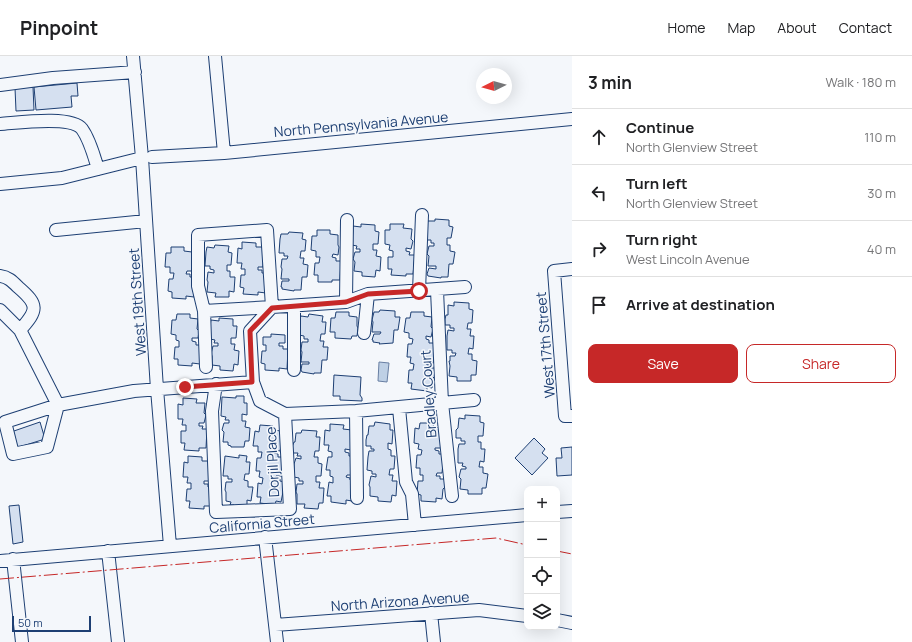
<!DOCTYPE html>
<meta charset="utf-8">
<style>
body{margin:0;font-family:Manrope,sans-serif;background:#f6f6f6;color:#202124}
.controls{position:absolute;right:12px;bottom:12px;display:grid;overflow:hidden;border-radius:8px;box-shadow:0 4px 16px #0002}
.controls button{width:36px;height:36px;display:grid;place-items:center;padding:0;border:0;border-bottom:1px solid #e0e0e0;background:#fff;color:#202124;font:20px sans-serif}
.compass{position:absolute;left:476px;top:12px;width:36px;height:36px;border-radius:50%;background:#fff;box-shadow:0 4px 16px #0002;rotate:265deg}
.scale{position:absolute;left:12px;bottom:10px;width:79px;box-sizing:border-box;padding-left:4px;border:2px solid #1d3f73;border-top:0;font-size:11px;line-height:14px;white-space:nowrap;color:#1d3f73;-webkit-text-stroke:3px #f4f7fb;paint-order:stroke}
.stop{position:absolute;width:12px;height:12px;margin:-9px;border:3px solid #c62828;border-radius:50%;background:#fff}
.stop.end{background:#c62828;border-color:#fff;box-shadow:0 1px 4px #0008}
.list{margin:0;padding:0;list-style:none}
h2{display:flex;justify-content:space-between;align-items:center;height:52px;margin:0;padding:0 16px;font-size:17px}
h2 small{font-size:13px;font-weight:400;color:#757577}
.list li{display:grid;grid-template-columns:26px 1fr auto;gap:12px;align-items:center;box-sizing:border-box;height:56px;padding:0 16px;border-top:1px solid #e0e0e0}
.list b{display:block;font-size:15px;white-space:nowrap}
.list p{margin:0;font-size:13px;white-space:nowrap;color:#757577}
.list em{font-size:13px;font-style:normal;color:#757577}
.actions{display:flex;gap:8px;padding:12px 16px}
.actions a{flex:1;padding:9px 0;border:1px solid #c62828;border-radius:8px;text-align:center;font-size:14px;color:#c62828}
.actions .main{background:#c62828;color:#fff}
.icon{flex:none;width:22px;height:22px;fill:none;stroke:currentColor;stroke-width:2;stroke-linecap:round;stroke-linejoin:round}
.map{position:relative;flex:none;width:572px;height:586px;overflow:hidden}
header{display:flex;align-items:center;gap:24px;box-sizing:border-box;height:56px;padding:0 20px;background:#fff;border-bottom:1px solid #e0e0e0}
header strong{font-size:19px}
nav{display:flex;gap:22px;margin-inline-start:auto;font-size:14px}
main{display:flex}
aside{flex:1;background:#fff}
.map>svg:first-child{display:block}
</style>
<header>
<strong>Pinpoint</strong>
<nav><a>Home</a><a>Map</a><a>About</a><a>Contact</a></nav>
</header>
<main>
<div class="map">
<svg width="572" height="586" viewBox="0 0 572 586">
<rect width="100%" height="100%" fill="#f4f7fb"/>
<path fill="#bed0e5" stroke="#687fa3" d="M379 306 389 307 387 326 378 325Z"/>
<path fill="#d5e0f0" stroke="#1d3f73" d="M77 27 78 40H71L72 51 36 54 34 31Z
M33 31 34 54 16 55 15 32Z
M435 163 449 164V170L453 171 451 182H447V189H450V195L455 196 453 208H449L448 221H441V222L428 220 427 218 429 212 436 213V210H428L429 200 427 198 429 190H434V187H431V184H426L427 165H435Z
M361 168 375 169V175L379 176 378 188H373V194H377L376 200 381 201 380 215 376 214 375 221 362 220V216L354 215 355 206 353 203 355 196H360V193H356L357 190 352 189 353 170 361 171Z
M390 168H404L403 172 412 173 411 183 413 185 411 193 406 192V195L410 196 409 199H415L413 218H406V220L391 219 392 213H388V201H393V195L389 194 390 189 385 188V174H390Z
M317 174H330V178L338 179V189L339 191 338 199 333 198 332 201 336 202V205H341L340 224H332V226H318V219H314L315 207H319L320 201H316V195L311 194 312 180H317Z
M289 176 303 177 302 183 306 184 305 195H301L300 202H304L303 208 308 209 307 221H302L301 234H294V235L282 233V231H281L282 225H289V223H281L282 213 281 211 282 203H287L288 200H284V197H279L280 183 281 178H288Z
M242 186 256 187V191H264L263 211H258V214H262V217H267L266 237 258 236V239L243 238 244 232 240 231 241 219H245V213H241L242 207H237L238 192 242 193Z
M215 189 229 190 228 196 232 197 231 209H227V215H230V221H235L234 236 229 235V241H215L216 237 207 236 208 226 207 224 208 216 214 217V214L210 213V210H205L206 196 207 191 214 192Z
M171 191H184V195L192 196V215H187L186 218H190V221H195L194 241 186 240V243L172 242V236L168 235 169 223H173L174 217H170V211H165L166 197H171Z
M454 246 469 247V253L473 254 472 267H468L467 273H471L470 280H474L473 293 469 292 468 298H472V304L477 305 476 319H471V325H457V321L449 320 450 310 449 305H450V300H455L456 297H452V294H447V280L448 274 454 275V272H450V269H445V263L446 259H448V249L454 250Z
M380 254 395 255V261H400L398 274H394L393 287 379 288 380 287 373 286V284H372L374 278H380L381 276H372L373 266 372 264 374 256H379Z
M336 256H349V260L357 261V270L358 272 357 280H352L351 283 335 282V276H330L331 262H335Z
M411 256H424V260L432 261 431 271 433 273 431 281 426 280V283L429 284V287H434V301L433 307 427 306V309H431L430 312H436L435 320 433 322 432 332 427 331V335L411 333 412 327H408L409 314H413L414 308 410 307 411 301H407L408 288H412L413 283 409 282V277L404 276 406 262H410Z
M177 258H190V262L198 263 197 273 199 275 198 282H192V285L196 286V289H201L200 308 192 307V310L178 309V303H174L175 291H179V285L176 284V279L171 278 172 264H176Z
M309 258 323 260 322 266H326L325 278H321L320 285H324L323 291H328L327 304H322L321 317H314V318L302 316 301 314 302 308H309V306H301L302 296 301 294 302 286H308V283H304V280L299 279V266L301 260 308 261Z
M219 262 233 263V270H237L236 282H231V288H235L234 294 239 295 238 309 234 308 233 315 220 314V310L212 309V300L211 298 213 290H218V287H214L215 284 210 283V270L211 264 219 265Z
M271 278 285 279V287H279V290H283V293H288L287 313 279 312V315L265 314V308L261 307 262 295H266V289H263V281H271Z
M334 319 361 321 360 339 362 342V345L340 344V340H333Z
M236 340H244V347H247V359L242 358V365H246L245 371 250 372 249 385H245L244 391H231V390L228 389V386H223L224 376 222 374 224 367H229V364H225L226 361 221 360 222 341 236 342Z
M183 342 197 343 196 347H205L204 357 206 359 204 367H199V370H203L202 373H207L206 392H199V395L184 394 185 387H181V375H186V369H182L183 363H178V348L183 349Z
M465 359 480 360V366L484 367 483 380H478V386H481V393H485L484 406 480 405 479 411H483V417L488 418 486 432H482V438H468V434L460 433 461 423 459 421 461 413H466V411L462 410 463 407H458V393L459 388H465V385H461V382H456V374L458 372 459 362 465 363Z
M40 366 45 383 16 392 11 376Z
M375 366 390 368V374H393L392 388 388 387V393L391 394V400H395L394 413H390L389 419H393L392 425H397L396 440 392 439 391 446 378 445V441L370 440V431L369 429 371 420 376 421V418H372V415L367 414 368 401 369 395H374V393H371V390H366V384L367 379H368L369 370H374Z
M420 367H434L433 371 442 372 441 392H435V394L439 395V398H444L442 417H437L436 420H440V423H445V431L443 433 442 443 436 442V446L421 445V439L417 438 418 425H423V419H420V412H416L417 399H421L422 394 418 393 419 388 414 387 415 372 419 373Z
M330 368 344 369 343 373 352 374 351 394 345 393V396L349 397V400H354L352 419H347L346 421 350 422V424L355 425 352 445 346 444V448L331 446V440H327L329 426 333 427V421L330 420V414H326L328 401H332V396L328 395 329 389H324L325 374 330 375Z
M260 369 273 370V374L281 375V390L280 395 275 394 274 397 278 398V401H283L282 420H276V422L280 423V425L285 426 281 446 276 445 275 449 260 447 261 441H257L258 427 262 428 263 422 259 421 260 415H256L257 402H261L262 396H258V390H253L255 375 259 376Z
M302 374 317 375 316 381H320L319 395H315L314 401H318V407L322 408 321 420H316V426H320L319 432H324L323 447H319L318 453 304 452 305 448H297V438L296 436 297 428H303V425H299V422L294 421V408L296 402 301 403V400H297L298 397H292V391L294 386H295L296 377H301Z
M534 382 545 393 542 397 548 402 532 419 515 402Z
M572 391V419L557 420 556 402H562L561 392Z
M239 399 247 400 246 406H250L249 418H245L244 424 248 425V431H253L251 445 247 444V451L234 450V449H230L231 446 226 445V436L225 434 226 426H232V423H228V420H223L225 400 239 402Z
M188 400 202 401V405H210L209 425H204V428H208V431H213L211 450H204V453L189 452 190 445H186L187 433H191V427H187L188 421H183L184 406 188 407Z
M19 449 23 486 13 488 9 450Z"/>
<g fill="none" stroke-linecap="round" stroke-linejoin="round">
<defs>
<path id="minor" d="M133 0 142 102 157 333 170 490
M215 0 224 97
M0 29 53 22 135 16
M0 68C17 67 71 59 82 73 90 84 94 100 98 113
M152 101 224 97 572 63
M0 128 62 122 142 102
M56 174 146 165
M572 213 554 215 565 360H572
M0 220C8 221 12 225 18 231 39 249 38 254 20 274
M465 231 368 238 346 246 272 251 250 275 253 326 260 345 285 358 356 355 474 344
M437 234 442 347 452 440
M419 235 422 159
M346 246 347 164
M294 250V314
M0 254 20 274 58 349 47 391 13 398 5 366 58 349 134 335 253 326
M204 255 272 251 267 174 198 179V230L204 255 206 311
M364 277 368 238
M216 328 212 355 216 456 290 453 285 358
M399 352 406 426 412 438 415 469
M356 355 357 442
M557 456 572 455
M265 481 277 586
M108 495 118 586
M13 503 22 586
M0 505 527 459
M431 557 434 586
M557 564 572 567
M275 569 479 554 527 560"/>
</defs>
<use href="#minor" stroke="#1d3f73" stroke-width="14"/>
<use href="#minor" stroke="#f4f7fb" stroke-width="12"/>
<path stroke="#c62828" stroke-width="1" stroke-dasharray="14 3 2 3" stroke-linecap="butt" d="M557 495 572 498
M0 523 496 482 527 489"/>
</g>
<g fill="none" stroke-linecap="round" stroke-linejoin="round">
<path stroke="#c62828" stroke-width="5" d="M185 331 252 326 250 275 272 252 346 246 368 238 419 235"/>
</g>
<g text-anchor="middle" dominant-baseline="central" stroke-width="3" stroke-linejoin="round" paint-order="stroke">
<g font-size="14" fill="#1d3f73" stroke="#f4f7fb">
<text transform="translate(361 68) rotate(-5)">North Pennsylvania Avenue</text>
<text transform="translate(137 246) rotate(-94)">West 19th Street</text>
<text transform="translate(545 289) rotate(-95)">West 17th Street</text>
<text transform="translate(428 338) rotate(-94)">Bradley Court</text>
<text transform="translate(272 406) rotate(-93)">Dorjil Place</text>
<text transform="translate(262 467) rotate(-5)">California Street</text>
<text transform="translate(400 545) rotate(-4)">North Arizona Avenue</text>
</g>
</g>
</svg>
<div class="controls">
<button>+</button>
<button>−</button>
<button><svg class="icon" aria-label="locate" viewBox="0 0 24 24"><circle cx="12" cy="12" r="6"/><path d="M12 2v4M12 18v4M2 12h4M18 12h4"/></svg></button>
<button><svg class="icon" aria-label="layers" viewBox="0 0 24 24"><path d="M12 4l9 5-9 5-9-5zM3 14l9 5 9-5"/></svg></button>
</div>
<svg class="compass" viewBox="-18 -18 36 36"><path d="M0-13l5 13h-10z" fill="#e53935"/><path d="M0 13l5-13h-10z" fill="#757577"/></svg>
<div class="scale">50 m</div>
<div class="stop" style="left:419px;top:235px"></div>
<div class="stop end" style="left:185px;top:331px"></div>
</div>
<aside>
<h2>3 min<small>Walk · 180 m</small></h2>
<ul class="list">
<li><svg class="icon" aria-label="ahead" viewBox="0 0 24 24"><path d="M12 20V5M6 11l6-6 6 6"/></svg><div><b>Continue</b><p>North Glenview Street</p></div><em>110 m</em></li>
<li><svg class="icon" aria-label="left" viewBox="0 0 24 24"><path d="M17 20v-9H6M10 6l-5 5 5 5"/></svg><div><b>Turn left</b><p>North Glenview Street</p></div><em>30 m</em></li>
<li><svg class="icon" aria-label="right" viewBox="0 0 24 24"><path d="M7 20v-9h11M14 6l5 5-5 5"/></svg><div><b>Turn right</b><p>West Lincoln Avenue</p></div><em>40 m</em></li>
<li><svg class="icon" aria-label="arrive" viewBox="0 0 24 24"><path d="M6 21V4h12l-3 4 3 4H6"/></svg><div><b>Arrive at destination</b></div></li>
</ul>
<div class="actions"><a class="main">Save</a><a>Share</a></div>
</aside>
</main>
